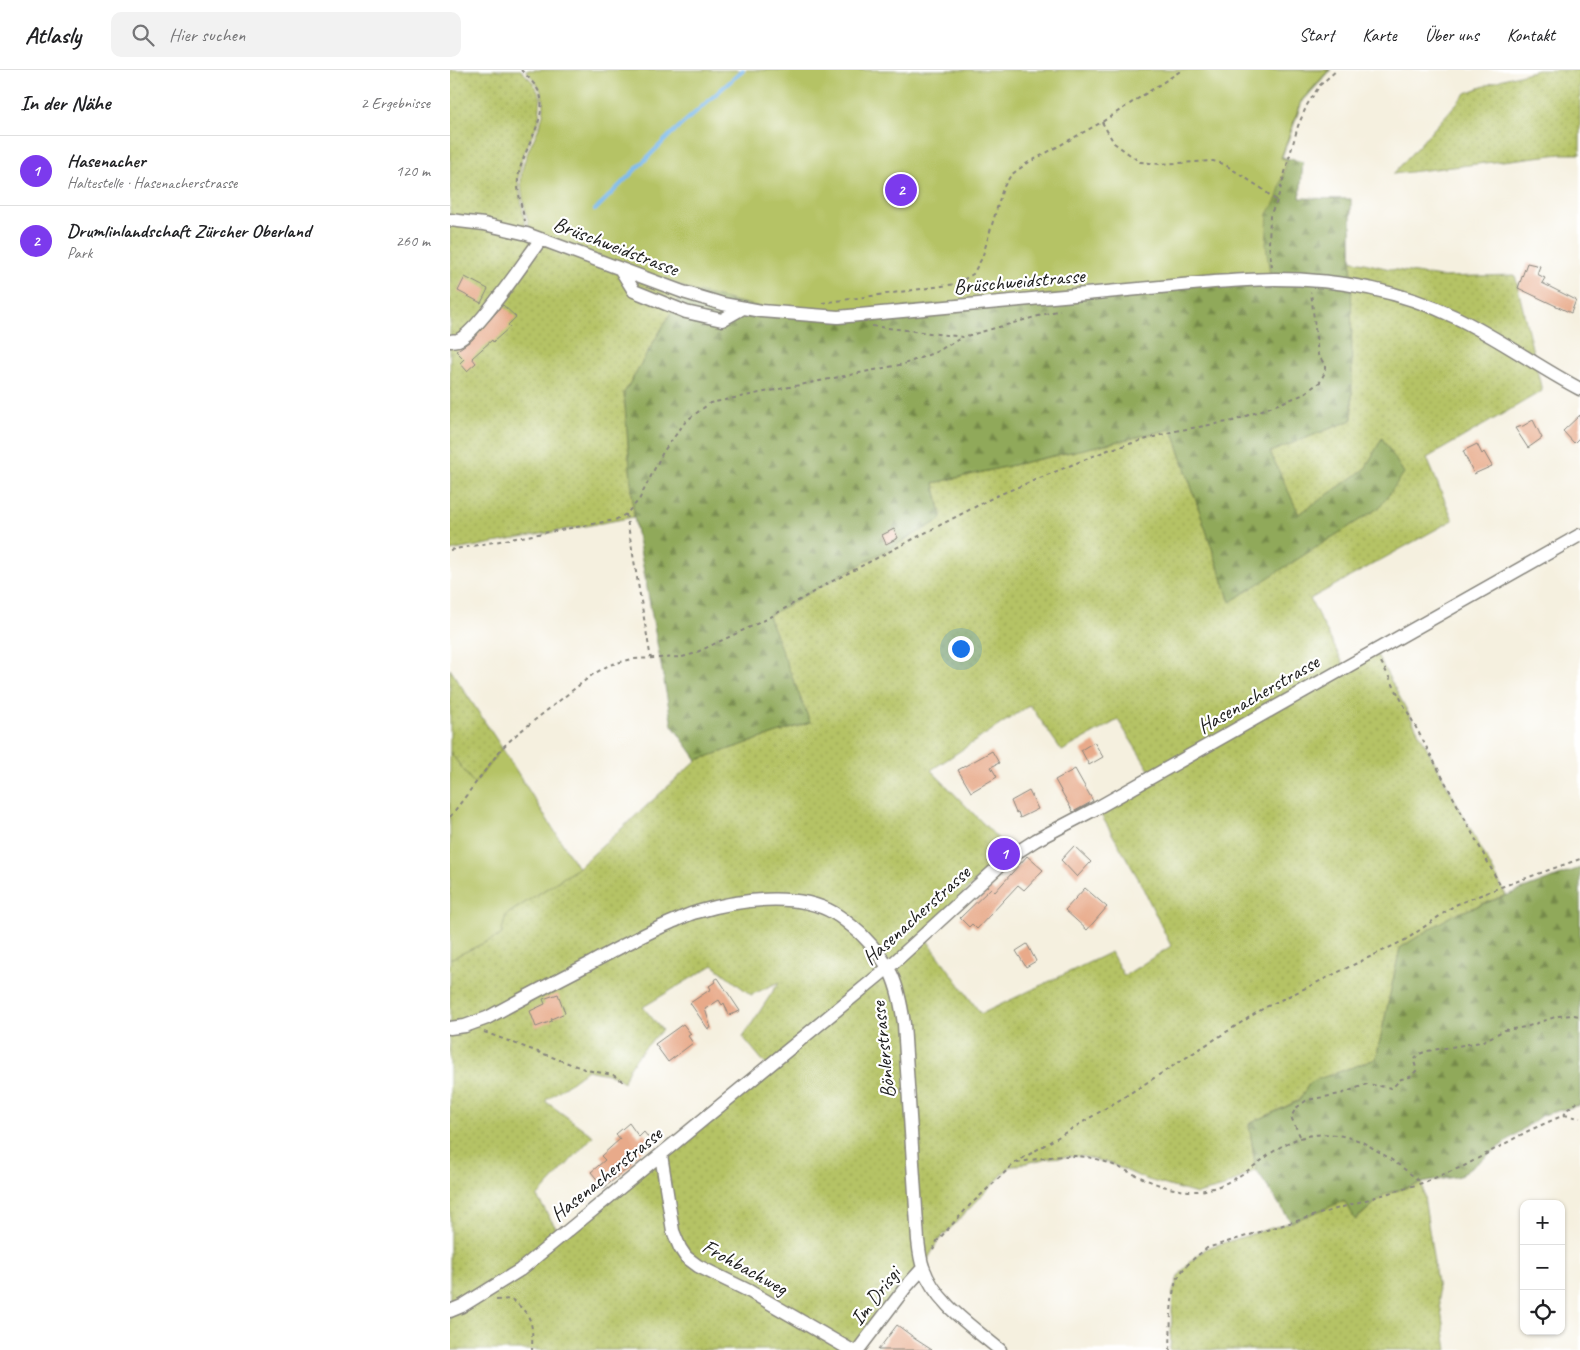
<!DOCTYPE html>
<html lang="de">
<meta charset="utf-8">
<style>
body{margin:0;font-family:Caveat,sans-serif;background:#f2f2f2;color:#202124}
.controls{position:absolute;right:15px;bottom:15px;display:grid;overflow:hidden;border-radius:10px;box-shadow:0 1px 4px #0004}
.controls button{width:45px;height:45px;display:grid;place-items:center;padding:0;border:0;border-bottom:1px solid #e0e0e0;background:#fff;color:#202124;font:25px sans-serif}
.you{position:absolute;left:510px;top:578px;width:18px;height:18px;margin:-12px;border:4px solid #fff;border-radius:50%;background:#1a73e8;box-shadow:0 0 0 8px #1a73e833}
.badge{display:grid;place-items:center;width:32px;height:32px;border-radius:50%;background:#7c3aed;color:#fff;font-size:16px;font-weight:700}
.pin{position:absolute;translate:-50% -50%;border:2px solid #fff;box-shadow:0 1px 5px #0006}
.list{margin:0;padding:0;list-style:none}
h2{display:flex;justify-content:space-between;align-items:center;height:65px;margin:0;padding:0 20px;font-size:21px}
h2 small{font-size:16px;font-weight:400;color:#757577}
.list li{display:grid;grid-template-columns:32px 1fr auto;gap:15px;align-items:center;box-sizing:border-box;height:70px;padding:0 20px;border-top:1px solid #e0e0e0}
.list b{display:block;font-size:19px;white-space:nowrap}
.list p{margin:0;font-size:16px;white-space:nowrap;color:#757577}
.list em{font-size:16px;font-style:normal;color:#757577}
.icon{flex:none;width:28px;height:28px;fill:none;stroke:currentColor;stroke-width:2;stroke-linecap:round;stroke-linejoin:round}
.map{position:relative;flex:none;width:1130px;height:1280px;overflow:hidden}
header{display:flex;align-items:center;gap:30px;box-sizing:border-box;height:70px;padding:0 25px;background:#fff;border-bottom:1px solid #e0e0e0}
header strong{font-size:24px}
nav{display:flex;gap:28px;margin-inline-start:auto;font-size:18px}
.search{width:350px;height:45px;background:#f2f2f2;display:flex;align-items:center;gap:12px;box-sizing:border-box;padding:0 18px;border-radius:10px;color:#757577;font-size:19px}
main{display:flex}
aside{flex:1;background:#fff}
.map>svg:first-child{display:block}
</style>
<header>
<strong>Atlasly</strong>
<div class="search"><svg class="icon" aria-label="search" viewBox="0 0 24 24"><circle cx="10" cy="10" r="6"/><path d="M15 15l6 6"/></svg>Hier suchen</div>
<nav><a>Start</a><a>Karte</a><a>Über uns</a><a>Kontakt</a></nav>
</header>
<main>
<aside>
<h2>In der Nähe<small>2 Ergebnisse</small></h2>
<ul class="list">
<li><span class="badge">1</span><div><b>Hasenacher</b><p>Haltestelle · Hasenacherstrasse</p></div><em>120 m</em></li>
<li><span class="badge">2</span><div><b>Drumlinlandschaft Zürcher Oberland</b><p>Park</p></div><em>260 m</em></li>
</ul>
</aside>
<div class="map">
<svg width="1130" height="1280" viewBox="0 0 1130 1280">
<defs>
<pattern id="grass-dots" width="8" height="8" patternUnits="userSpaceOnUse" patternTransform="scale(1.25)"><rect width="8" height="8" fill="#b5c365"/><path d="M2 2h.1M6 6h.1" fill="none" stroke="#9ba757" stroke-width="1.8" stroke-linecap="round"/></pattern>
<pattern id="forest-firs" width="22" height="20" patternUnits="userSpaceOnUse" patternTransform="scale(1.25)"><rect width="22" height="20" fill="#90a95a"/><path d="M5 1l3.5 6h-7zM16 11l3.5 6h-7z" fill="#75894a"/></pattern>
</defs>
<rect width="100%" height="100%" fill="#fff"/>
<filter id="ink" filterUnits="userSpaceOnUse"><feTurbulence type="fractalNoise" baseFrequency=".02" numOctaves="2"/><feDisplacementMap in="SourceGraphic" scale="10" xChannelSelector="R" yChannelSelector="G"/><feConvolveMatrix kernelMatrix="1 2 1 2 8 2 1 2 1" color-interpolation-filters="sRGB"/></filter>
<filter id="wash" filterUnits="userSpaceOnUse"><feTurbulence type="fractalNoise" baseFrequency=".0096" numOctaves="4" result="noise"/><feDisplacementMap in="SourceGraphic" scale="20" xChannelSelector="R" yChannelSelector="G"/><feGaussianBlur stdDeviation="1.12" result="paint"/><feColorMatrix in="noise" values="0 0 0 0 0 0 0 0 0 0 0 0 0 0 0 0 0 1.4 0 .05"/><feComposite in="paint" operator="in"/></filter>
<g filter="url(#wash)">
<rect width="100%" height="100%" fill="#f5f0df"/>
<path fill="url(#grass-dots)" stroke="#687040" fill-rule="evenodd" d="M0 0H71L82 11 91 27 89 50 72 88 68 111 77 164 233 222 174 323 184 447 0 481Z
M1088 0H1130V84H1111L943 104 1016 23 1053 9Z
M901 190 940 199 991 207 1065 205 1092 321 977 388 1003 450 860 529 895 597 925 581 1056 825 1001 846 950 878 926 989 860 1012 849 1030 799 1054 806 1100 774 1117 747 1124 695 1109 659 1093 631 1086 598 1088 560 1097 488 1171 473 1198 408 1280H0V889L50 865 56 845 128 798 247 690 360 652 317 546 492 449 484 413 722 359 780 531 930 437 932 369 916 399 849 445 820 382 902 350ZM580 635 612 681 668 650 703 706 647 738 688 808 721 876 674 906 661 882 531 944 474 866 536 800 559 780 481 700ZM263 895 301 925 329 912 293 967 318 997 111 1166 87 1127 143 1066 95 1031 137 1000 163 1005 174 1012C178 993 199 974 212 960L193 937Z
M0 599 52 678 24 714 0 682Z
M972 1113 997 1280H720L723 1222 728 1207 739 1192 757 1178 841 1152 894 1131 906 1150 935 1124Z"/>
<path fill="url(#forest-firs)" stroke="#56623b" d="M739 0H881L852 32 832 87 853 92 850 128 901 129 902 350 820 382 849 444 915 399 932 368 954 403 930 437 780 532 722 359 484 413 492 449 318 546 360 652 247 690 222 655 184 447 174 323 233 222Z
M1130 798V1035L1092 1045 1010 1106 972 1113 935 1124 905 1150 894 1131 841 1152 806 1100 799 1054 849 1031 860 1012 926 989 950 878 1001 846Z"/>
<path fill="#b5c365" stroke="#687040" d="M75 0H879L851 31 831 88 837 90 827 128 818 144 816 175 820 206 391 243 314 238 243 221 80 161C77 148 71 124 71 111 72 67 119 42 75 0Z
M52 678 128 798 56 845 51 865 0 889V682L24 714Z"/>
<g fill="none" stroke-linecap="round" stroke-linejoin="round">
<path stroke="#77b8ec" stroke-width="4" d="M145 140 220 65 293 0"/>
</g>
<g id="blocks">
<path fill="#e8aa8a" d="M1077 193 1090 196 1087 204 1095 208 1092 213 1126 230 1121 243 1068 218Z
M15 207 38 219 31 233 8 221Z
M53 235 66 247 58 255 60 257 43 272 42 270 22 288 26 293 17 301 10 293 14 289 6 281 22 270Z
M1130 345V367L1124 373 1113 361Z
M1083 350 1092 368 1078 378 1065 358 1073 356Z
M1027 374 1032 384 1034 382 1042 396 1024 404 1013 381Z
M444 459 448 468 436 474 432 465Z
M644 672 653 687 639 695 631 680Z
M542 681 549 693 541 697 547 707 521 722 508 700Z
M625 699 643 731 623 742 605 710Z
M579 721 588 739 570 748 568 742 566 743 561 731Z
M624 776 641 792 627 807 611 790Z
M577 786 593 800 574 820 568 815 527 859 522 854 519 857 510 848 541 818 545 822Z
M635 818 657 837 637 860 615 840Z
M577 874 586 891 576 897 566 881Z
M268 908 290 941 279 945 274 933 272 935 269 930 255 939 261 958 258 959 240 933 261 919 259 916 265 912 264 910Z
M108 924 115 943 101 949 102 951 86 957 80 941 95 934 93 929Z
M233 954 241 964 238 966 243 973 218 992 205 974Z
M179 1053 189 1067 194 1062 202 1072 181 1090 184 1093 154 1118 141 1102 155 1090 151 1086 170 1069 166 1064Z
M447 1255 462 1266V1267L482 1280H428Z"/>
</g>
</g>
<g filter="url(#ink)">
<use href="#blocks" fill-opacity="0" stroke="#88867e" stroke-width="1"/>
<g fill="none" stroke-linecap="round" stroke-linejoin="round">
<defs>
<path id="minor" d="M0 150 34 154 77 164 233 222 273 234 311 241 388 247 764 212C784 211 805 209 825 209 887 209 949 220 1005 247 1049 268 1088 297 1130 319
M171 200 184 221 236 242 272 250 293 238
M0 271C1 271 7 270 8 270 27 263 76 189 91 169
M0 958 15 956 37 948C71 929 106 911 141 893 168 878 194 864 222 852 230 849 238 844 247 842 287 830 346 821 384 843 394 849 402 856 411 864 441 894 448 912 454 954L468 1170C469 1179 470 1189 473 1197 485 1233 523 1257 550 1280
M211 1085 223 1161 230 1178 236 1187 248 1196 299 1221 401 1280
M0 1241 12 1236 70 1200 439 897 558 788 586 770 647 738 1130 465
M408 1280 455 1218 473 1198"/>
</defs>
<use href="#minor" stroke="#88867e" stroke-width="15"/>
<path stroke="#88867e" stroke-width="2" stroke-dasharray="4 4" stroke-linecap="butt" d="M71 0C78 7 89 17 91 28 95 54 71 82 68 109 67 121 72 139 75 151
M652 52 664 73 690 92 710 94 763 91 774 94 811 118 827 131
M822 197 819 175 820 145 827 131 848 56 857 35 870 15 887 0
M372 233 506 214 523 204 532 188 553 118 561 105 576 94 652 52 732 0
M422 256 513 267 610 240
M176 444 201 589
M0 480 165 450 176 444 189 430 213 382 236 351 260 333 454 294 486 282 513 267
M931 592 1051 817
M0 747 52 678 67 664 142 605 159 595 182 589 232 587 243 584 317 549 375 515 546 426 658 380 725 361 783 351 852 325 870 312 875 302V295L868 285 861 222
M34 962 137 1000 163 1005 174 1012
M1114 1045 1130 1048
M850 1066 841 1047 846 1038 857 1030 891 1024 917 1014 942 1018 951 1009 960 1007 967 1000 964 992 967 985 977 981 1031 972 1055 960 1076 957 1108 946 1124 945 1130 946
M567 1093C594 1087 623 1082 650 1090 681 1100 712 1123 747 1121 775 1119 799 1100 820 1084 847 1063 878 1059 910 1071 915 1073 921 1077 926 1080 943 1090 957 1101 972 1113
M483 1180 487 1171 520 1135 565 1093 671 1029 814 938 957 869 1005 835 1051 817 1130 789
M46 1230 61 1229C83 1246 83 1253 82 1280
M720 1280C721 1261 719 1221 729 1206 736 1194 746 1187 757 1178L972 1113 1014 1096 1078 1061 1114 1045 1118 1039 1130 1030"/>
<use href="#minor" stroke="#fff" stroke-width="12"/>
</g>
</g>
<g text-anchor="middle" dominant-baseline="central" stroke-width="4.5" stroke-linejoin="round" paint-order="stroke">
<g font-size="21" fill="#1c1c1c" stroke="#fff">
<text transform="translate(166 176) rotate(21)">Brüschweidstrasse</text>
<text transform="translate(569 211) rotate(-5)">Brüschweidstrasse</text>
<text transform="translate(808 624) rotate(-30)">Hasenacherstrasse</text>
<text transform="translate(466 845) rotate(-42)">Hasenacherstrasse</text>
<text transform="translate(433 980) rotate(-96)">Bönlerstrasse</text>
<text transform="translate(156 1104) rotate(-39)">Hasenacherstrasse</text>
<text transform="translate(295 1197) rotate(29)">Frohbachweg</text>
<text transform="translate(425 1226) rotate(-52)">Im Drisgi</text>
</g>
</g>
</svg>
<div class="controls">
<button>+</button>
<button>−</button>
<button><svg class="icon" aria-label="locate" viewBox="0 0 24 24"><circle cx="12" cy="12" r="6"/><path d="M12 2v4M12 18v4M2 12h4M18 12h4"/></svg></button>
</div>
<div class="you"></div>
<div class="pin badge" style="left:554px;top:784px">1</div>
<div class="pin badge" style="left:451px;top:120px">2</div>
</div>
</main>
